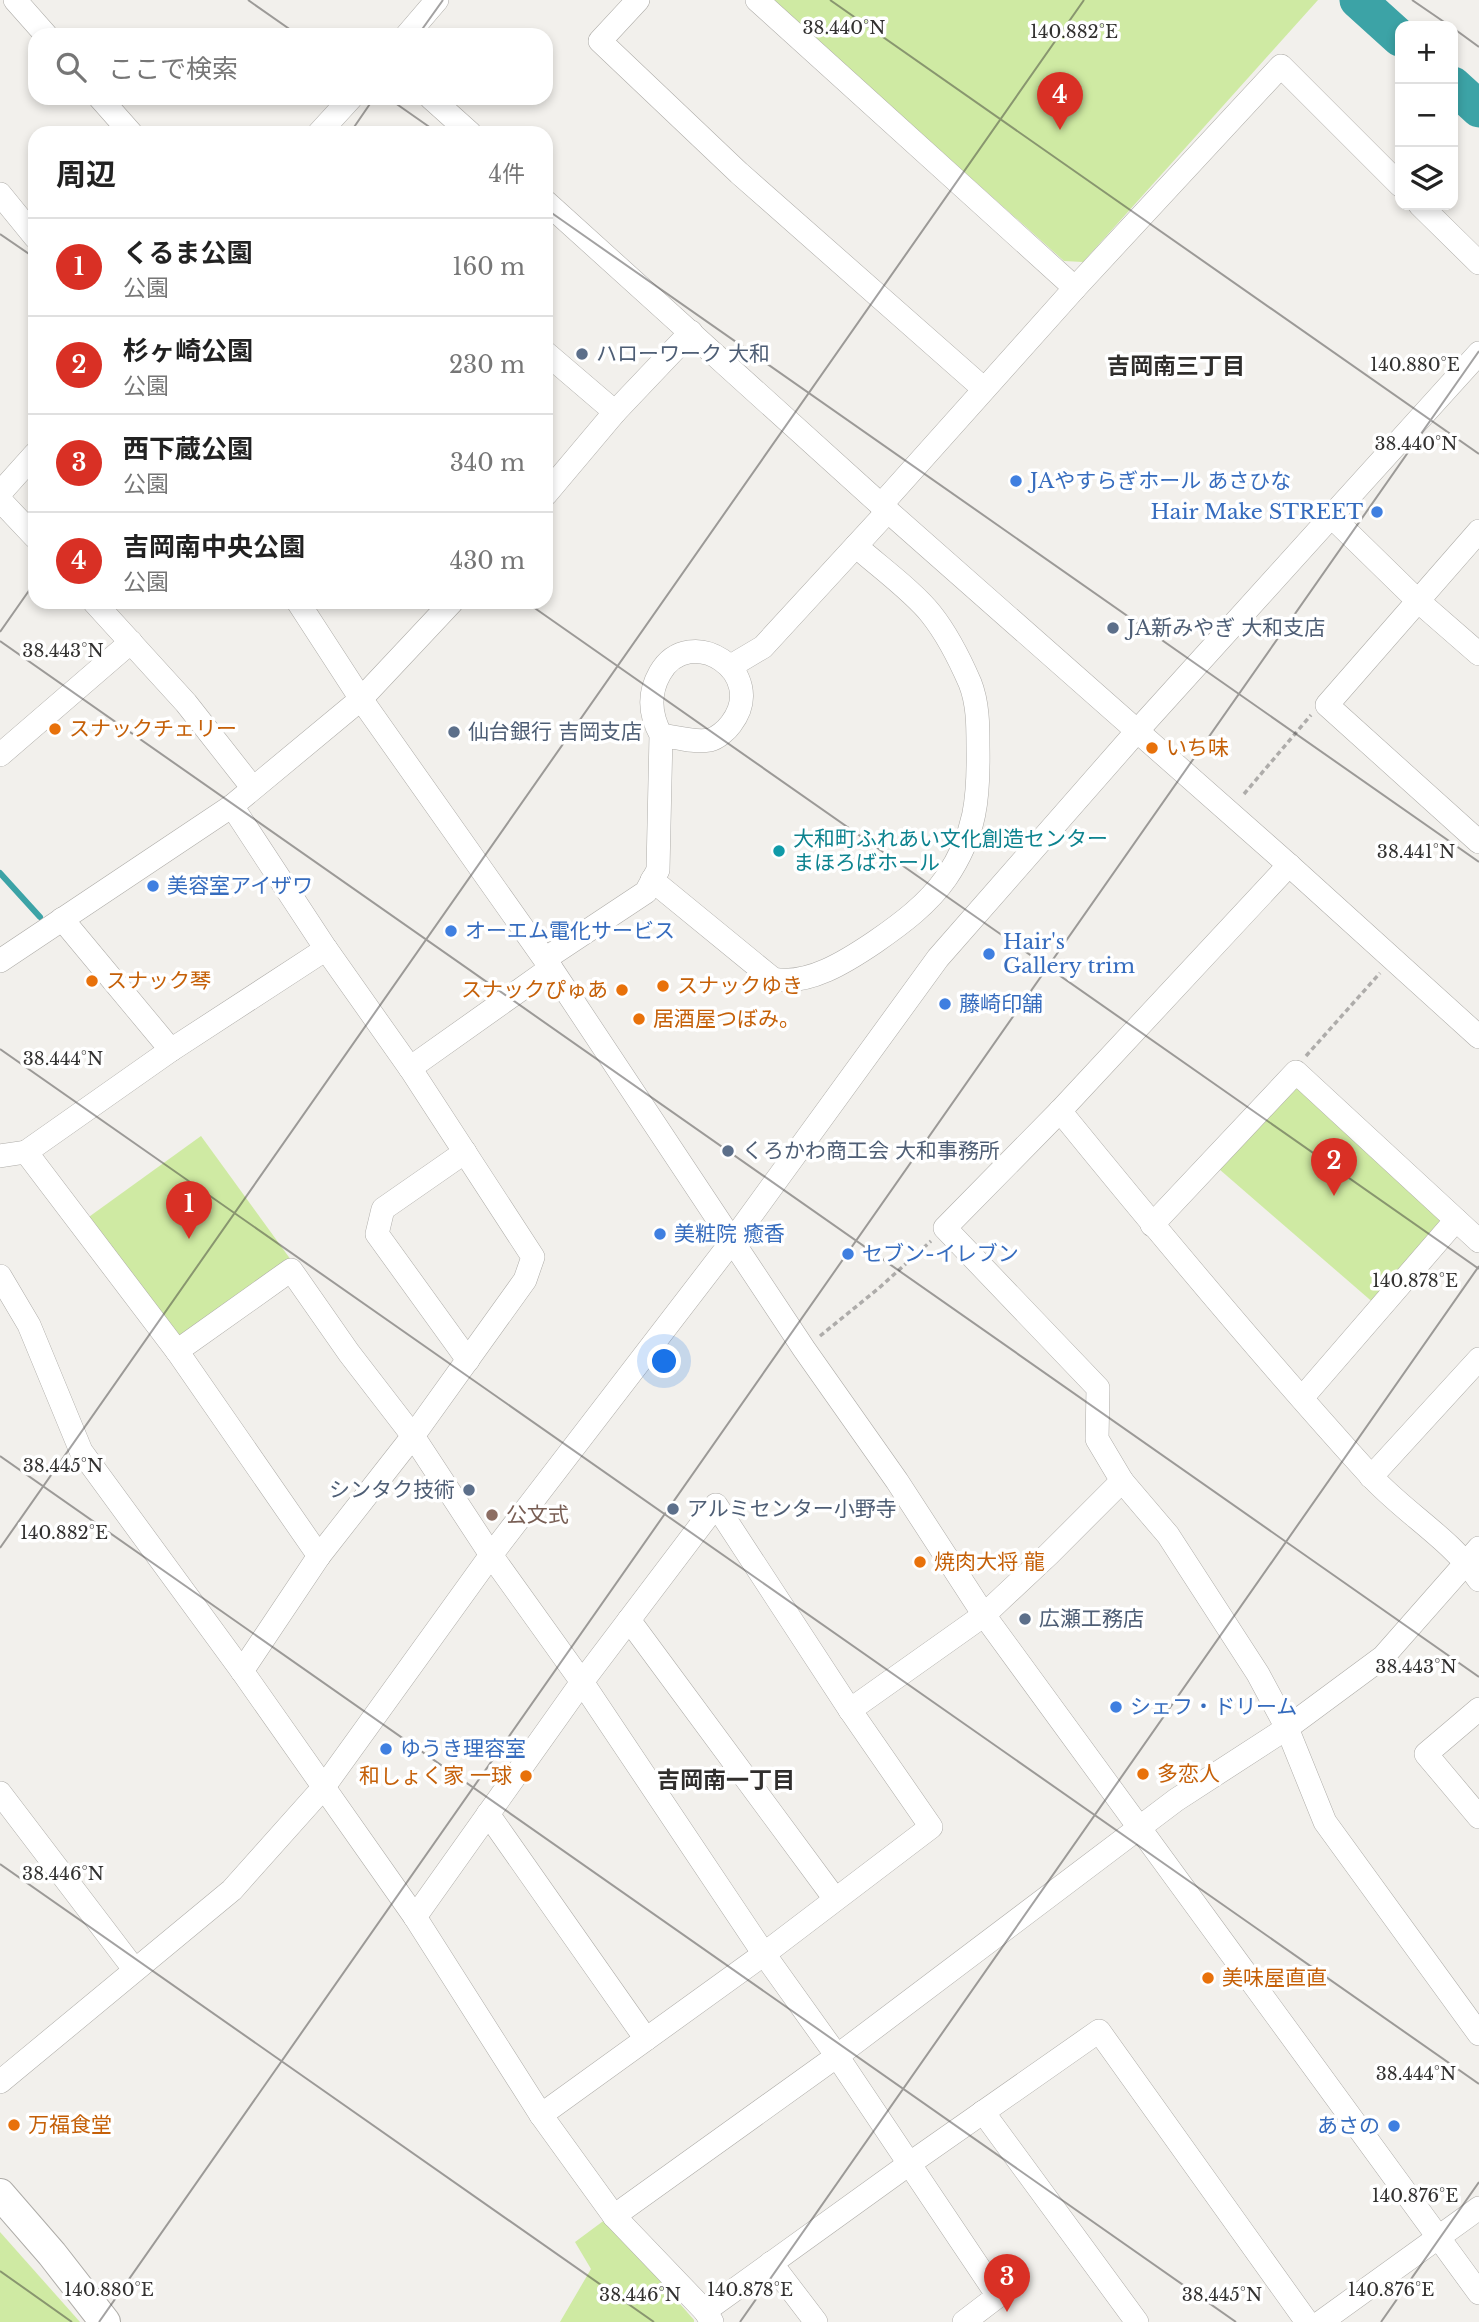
<!DOCTYPE html>
<html lang="ja">
<head>
<meta charset="utf-8">
<style>
	:root { --surface:#fff; --page:#f2f2f2; --text:#222; --muted:#767676; --line:#e0e0e0; --accent:#d93025 }
	body { margin:0; font-family:"Libre Baskerville","Noto Sans JP",serif; background:var(--page); color:var(--text) }
	.controls { position:absolute; right:21px; top:21px; display:grid; overflow:hidden; border-radius:14px; box-shadow:0 4px 10px #0003 }
	.controls button { width:63px; height:63px; display:grid; place-items:center; padding:0; border:0; border-bottom:2px solid var(--line); background:var(--surface); color:var(--text); font:35px sans-serif }
	.you { position:absolute; left:665px; top:1362px; width:24px; height:24px; margin:-18px; border:5px solid #fff; border-radius:50%; background:#1a73e8; box-shadow:0 0 0 10px #1a73e833 }
	.badge { display:grid; place-items:center; width:46px; height:46px; border-radius:50%; background:var(--accent); color:#fff; font-size:23px; font-weight:700 }
	.pin { position:absolute; translate:-50% -58px; filter:drop-shadow(0 2px 4px #0008) }
	.pin::after { content:''; position:absolute; top:37px; width:24px; height:21px; background:inherit; clip-path:polygon(0 0,100% 0,50% 100%) }
	.list { margin:0; padding:0; list-style:none }
	h2 { display:flex; justify-content:space-between; align-items:center; height:91px; margin:0; padding:0 28px; font-size:30px }
	h2 small { font-size:23px; font-weight:400; color:var(--muted) }
	.list li { display:grid; grid-template-columns:46px 1fr auto; gap:21px; align-items:center; box-sizing:border-box; height:98px; padding:0 28px; border-top:2px solid var(--line) }
	.list b { display:block; font-size:26px; white-space:nowrap }
	.list p { margin:0; font-size:23px; white-space:nowrap; color:var(--muted) }
	.list em { font-size:23px; font-style:normal; color:var(--muted) }
	.icon { flex:none; width:38px; height:38px; fill:none; stroke:currentColor; stroke-width:2; stroke-linecap:round; stroke-linejoin:round }
	.map { position:relative; flex:none; width:1479px; height:2322px; overflow:hidden }
	.search { position:absolute; background:var(--surface); box-shadow:0 4px 10px #0003; left:28px; top:28px; width:525px; height:77px; display:flex; align-items:center; gap:18px; box-sizing:border-box; padding:0 24px; border-radius:21px; color:var(--muted); font-size:26px }
	.panel { position:absolute; background:var(--surface); box-shadow:0 4px 10px #0003; left:28px; top:126px; width:525px; height:483px; border-radius:21px }
	.map>svg:first-child { display:block }
	.green { fill:#cfeaa3 }
	.lines { fill:none; stroke-linecap:round; stroke-linejoin:round }
	.stream { stroke:#3ca3a6; stroke-width:6 }
	.river { stroke:#3ca3a6; stroke-width:37 }
	.minor-casing { stroke:#aeaca8; stroke-width:24 }
	.major-casing { stroke:#aeaca8; stroke-width:32 }
	.path { stroke:#aeacaa; stroke-width:3.5; stroke-dasharray:5 3.5; stroke-linecap:butt }
	.minor { stroke:#fff; stroke-width:23 }
	.major { stroke:#fff; stroke-width:30 }
	.ticks { fill:none; stroke:#323130; stroke-width:2; stroke-opacity:0.45 }
	.service-dot { fill:#5c6f8a; stroke:#fff; stroke-width:2.5 }
	.shop-dot { fill:#3f7fe0; stroke:#fff; stroke-width:2.5 }
	.food-dot { fill:#e8710a; stroke:#fff; stroke-width:2.5 }
	.culture-dot { fill:#0f9aa8; stroke:#fff; stroke-width:2.5 }
	.education-dot { fill:#8d6e63; stroke:#fff; stroke-width:2.5 }
	.labels { text-anchor:middle; stroke-width:7; stroke-linejoin:round; paint-order:stroke }
	.service-label { font-size:21px; fill:#4e5e75; stroke:#fff; text-anchor:start }
	.shop-label { font-size:21px; fill:#366cbe; stroke:#fff; text-anchor:start }
	.food-label { font-size:21px; fill:#c56008; stroke:#fff; text-anchor:start }
	.culture-label { font-size:21px; fill:#0d838f; stroke:#fff; text-anchor:start }
	.education-label { font-size:21px; fill:#785e54; stroke:#fff; text-anchor:start }
	.neighbourhood-label { font-size:23px; font-weight:bold; fill:#302e2c; stroke:#fff }
	.ticks-label { font-size:18px; text-anchor:middle; fill:#323130; stroke:#fff; stroke-width:7; stroke-linejoin:round; paint-order:stroke }
</style>
</head>
<body>
<div class="map">
<svg width="1479" height="2322" viewBox="0 0 1479 2322">
	<rect width="100%" height="100%" fill="#f2f0ec"/>
	<!-- green -->
	<g class="green">
		<path d="M772,0h546l-235,262 -19,-1z"/>
		<path d="M1296,1084l152,138 -72,83 -157,-136z"/>
		<path d="M201,1136l90,124 -112,81 -93,-122z"/>
		<path d="M606,2219l88,101v2h-134l31,-53 -16,-27z"/>
		<path d="M0,2232l80,90h-80z"/>
	</g>
	<g class="lines">
		<!-- stream -->
		<path class="stream" d="M0,873l40,44"/>
		<!-- river -->
		<g class="river">
			<path d="M1358,0l42,38"/>
			<path d="M1453,85l26,24"/>
		</g>
		<!-- minor casing -->
		<g class="minor-casing">
			<g id="minor">
				<path d="M15,0l31,35"/>
				<path d="M638,0l-38,41 139,132 245,216"/>
				<path d="M757,0l318,288"/>
				<path d="M407,35l30,-35"/>
				<path d="M100,98l31,35"/>
				<path d="M431,98l39,35"/>
				<path d="M319,133l32,-35"/>
				<path d="M0,194l35,43"/>
				<path d="M546,202l335,303 408,360 190,172"/>
				<path d="M1420,205l59,58"/>
				<path d="M546,353l69,59"/>
				<path d="M0,493l35,-39"/>
				<path d="M546,494l69,-82 76,-80"/>
				<path d="M0,500l35,37"/>
				<path d="M881,505l194,-217 206,-222 119,119"/>
				<path d="M1332,517l85,83 62,54"/>
				<path d="M1479,531l-152,174 152,137"/>
				<path d="M94,602l92,101 66,84"/>
				<path d="M298,602l63,97 190,269 253,381 93,132 87,134 495,678"/>
				<path d="M731,666l32,-19 125,-136"/>
				<path d="M0,755l131,-113"/>
				<path d="M232,806l94,143 84,119 123,189 -8,23 -112,156 -94,120 -77,115"/>
				<path d="M1289,865l-229,246 -115,117 153,160 -1,51 25,42 46,54 90,139 29,54 38,94 154,212"/>
				<path d="M652,880l121,99c35,7 74,-18 102,-37 26,-18 53,-38 71,-64 30,-44 33,-80 32,-132 0,-20 0,-43 -8,-63 -10,-23 -23,-49 -39,-69 -17,-22 -54,-49 -75,-68"/>
				<path d="M62,919l109,131"/>
				<path d="M326,949l-155,101 -145,102 151,199 114,-81 58,83 64,83 78,119 91,127 182,272 73,102 161,240 -34,26"/>
				<path d="M545,959l101,-67 12,-22 3,-135c-11,-20 -13,-41 -1,-62 30,-52 110,0 71,51 -5,7 -14,14 -21,16 -16,3 -34,-3 -49,-5"/>
				<path d="M0,961l232,-155 129,-107 91,-97"/>
				<path d="M410,1068l141,-100"/>
				<path d="M1060,1111c100,123 202,245 309,363 34,38 81,64 110,106"/>
				<path d="M465,1152l-82,57 -6,25 91,126"/>
				<path d="M0,1156l26,-4"/>
				<path d="M1152,1225l144,-153 183,169"/>
				<path d="M0,1276l29,49 52,126 161,220 173,246 126,198 73,101 91,95 7,11"/>
				<path d="M177,1351l142,205"/>
				<path d="M1302,1398l154,-178"/>
				<path d="M1371,1477l108,-118"/>
				<path d="M629,1620l206,279"/>
				<path d="M1479,1709l-53,45 53,63"/>
				<path d="M850,1710l134,-95 65,-61 73,-73"/>
				<path d="M0,1793l134,176"/>
				<path d="M488,1814l158,225"/>
				<path d="M415,1917l167,-235 134,-177 134,205 81,117 -167,127 -223,161"/>
				<path d="M0,2082l232,-192 91,-102 168,-233 242,-315 205,-282 200,-228 341,-377"/>
				<path d="M983,2112l154,210"/>
				<path d="M614,2216l223,-160 339,-256 111,-72 96,-71 96,-109"/>
				<path d="M771,2263l45,59"/>
				<path d="M705,2311l204,-147 190,-133 208,291"/>
				<path d="M1321,2322l158,-114"/>
			</g>
		</g>
		<!-- major casing -->
		<g class="major-casing">
			<path id="major" d="M0,2194l52,60 53,68"/>
		</g>
		<!-- path -->
		<g class="path">
			<path d="M1244,794l67,-79"/>
			<path d="M1306,1056l74,-83"/>
			<path d="M820,1336l59,-48 52,-47"/>
		</g>
		<!-- minor -->
		<use href="#minor" class="minor"/>
		<!-- major -->
		<use href="#major" class="major"/>
	</g>
	<!-- ticks -->
	<path class="ticks" d="M248,0l50,35M830,0l649,454M1412,0l38,26M1453,28l26,19M418,35l25,-35M388,98l50,35M350,133l24,-35M546,209l933,653M0,234l35,24M526,602l953,667M0,632l35,-50M0,641l1479,1036M0,1049l1479,1035M0,1456l1236,866M0,1548l1084,-1548M0,1864l654,458M0,2271l72,51M99,2322l1380,-1971M740,2322l739,-1056M1381,2322l98,-140"/>
	<!-- markers -->
	<g class="service-dot">
		<circle cx="582" cy="354" r="7"/>
		<circle cx="1113" cy="628" r="7"/>
		<circle cx="454" cy="732" r="7"/>
		<circle cx="728" cy="1151" r="7"/>
		<circle cx="469" cy="1490" r="7"/>
		<circle cx="673" cy="1509" r="7"/>
		<circle cx="1025" cy="1619" r="7"/>
	</g>
	<g class="shop-dot">
		<circle cx="1016" cy="481" r="7"/>
		<circle cx="1377" cy="512" r="7"/>
		<circle cx="153" cy="886" r="7"/>
		<circle cx="451" cy="931" r="7"/>
		<circle cx="989" cy="954" r="7"/>
		<circle cx="945" cy="1004" r="7"/>
		<circle cx="660" cy="1234" r="7"/>
		<circle cx="848" cy="1254" r="7"/>
		<circle cx="1116" cy="1707" r="7"/>
		<circle cx="386" cy="1749" r="7"/>
		<circle cx="1394" cy="2126" r="7"/>
	</g>
	<g class="food-dot">
		<circle cx="55" cy="729" r="7"/>
		<circle cx="1152" cy="748" r="7"/>
		<circle cx="92" cy="981" r="7"/>
		<circle cx="663" cy="986" r="7"/>
		<circle cx="622" cy="990" r="7"/>
		<circle cx="639" cy="1019" r="7"/>
		<circle cx="920" cy="1562" r="7"/>
		<circle cx="1143" cy="1774" r="7"/>
		<circle cx="526" cy="1776" r="7"/>
		<circle cx="1208" cy="1978" r="7"/>
		<circle cx="14" cy="2125" r="7"/>
	</g>
	<circle class="culture-dot" cx="779" cy="851" r="7"/>
	<circle class="education-dot" cx="492" cy="1515" r="7"/>
	<g class="labels">
		<!-- service labels -->
		<g class="service-label">
			<text x="596" y="361">ハローワーク 大和</text>
			<text x="1127" y="635">JA新みやぎ 大和支店</text>
			<text x="468" y="739">仙台銀行 吉岡支店</text>
			<text x="742" y="1158">くろかわ商工会 大和事務所</text>
			<text x="455" y="1497" text-anchor="end">シンタク技術</text>
			<text x="687" y="1516">アルミセンター小野寺</text>
			<text x="1039" y="1626">広瀬工務店</text>
		</g>
		<!-- shop labels -->
		<g class="shop-label">
			<text x="1030" y="488">JAやすらぎホール あさひな</text>
			<text x="1363" y="519" text-anchor="end">Hair Make STREET</text>
			<text x="167" y="893">美容室アイザワ</text>
			<text x="465" y="938">オーエム電化サービス</text>
			<text x="1003" y="949">Hair's<tspan x="1003" dy="24">Gallery trim</tspan></text>
			<text x="959" y="1011">藤崎印舗</text>
			<text x="674" y="1241">美粧院 癒香</text>
			<text x="862" y="1261">セブン-イレブン</text>
			<text x="1130" y="1714">シェフ・ドリーム</text>
			<text x="400" y="1756">ゆうき理容室</text>
			<text x="1380" y="2133" text-anchor="end">あさの</text>
		</g>
		<!-- food labels -->
		<g class="food-label">
			<text x="69" y="736">スナックチェリー</text>
			<text x="1166" y="755">いち味</text>
			<text x="106" y="988">スナック琴</text>
			<text x="677" y="993">スナックゆき</text>
			<text x="608" y="997" text-anchor="end">スナックぴゅあ</text>
			<text x="653" y="1026">居酒屋つぼみ。</text>
			<text x="934" y="1569">焼肉大将 龍</text>
			<text x="1157" y="1781">多恋人</text>
			<text x="512" y="1783" text-anchor="end">和しょく家 一球</text>
			<text x="1222" y="1985">美味屋直直</text>
			<text x="28" y="2132">万福食堂</text>
		</g>
		<!-- culture labels -->
		<g class="culture-label">
			<text x="793" y="846">大和町ふれあい文化創造センター<tspan x="793" dy="24">まほろばホール</tspan></text>
		</g>
		<!-- education labels -->
		<g class="education-label">
			<text x="506" y="1522">公文式</text>
		</g>
		<!-- neighbourhood labels -->
		<g class="neighbourhood-label">
			<text x="1176" y="374">吉岡南三丁目</text>
			<text x="726" y="1788">吉岡南一丁目</text>
		</g>
	</g>
	<g class="ticks-label">
		<text x="844" y="34">38.440°N</text>
		<text x="1074" y="38">140.882°E</text>
		<text x="1415" y="371">140.880°E</text>
		<text x="1416" y="450">38.440°N</text>
		<text x="63" y="657">38.443°N</text>
		<text x="1416" y="858">38.441°N</text>
		<text x="63" y="1065">38.444°N</text>
		<text x="1415" y="1287">140.878°E</text>
		<text x="63" y="1472">38.445°N</text>
		<text x="64" y="1539">140.882°E</text>
		<text x="1416" y="1673">38.443°N</text>
		<text x="63" y="1880">38.446°N</text>
		<text x="1416" y="2080">38.444°N</text>
		<text x="1415" y="2202">140.876°E</text>
		<text x="109" y="2296">140.880°E</text>
		<text x="750" y="2296">140.878°E</text>
		<text x="1391" y="2296">140.876°E</text>
		<text x="640" y="2301">38.446°N</text>
		<text x="1222" y="2301">38.445°N</text>
	</g>
</svg>
<div class="controls">
<button>+</button>
<button>−</button>
<button><svg class="icon" aria-label="layers" viewBox="0 0 24 24"><path d="M12 4l9 5-9 5-9-5zM3 14l9 5 9-5"/></svg></button>
</div>
<div class="you"></div>
<div class="pin badge" style="left:189px;top:1239px">1</div>
<div class="pin badge" style="left:1334px;top:1196px">2</div>
<div class="pin badge" style="left:1007px;top:2312px">3</div>
<div class="pin badge" style="left:1060px;top:130px">4</div>
<div class="search"><svg class="icon" aria-label="search" viewBox="0 0 24 24"><circle cx="10" cy="10" r="6"/><path d="M15 15l6 6"/></svg>ここで検索</div>
<section class="panel">
<h2>周辺<small>4件</small></h2>
<ul class="list">
<li><span class="badge">1</span><div><b>くるま公園</b><p>公園</p></div><em>160 m</em></li>
<li><span class="badge">2</span><div><b>杉ヶ崎公園</b><p>公園</p></div><em>230 m</em></li>
<li><span class="badge">3</span><div><b>西下蔵公園</b><p>公園</p></div><em>340 m</em></li>
<li><span class="badge">4</span><div><b>吉岡南中央公園</b><p>公園</p></div><em>430 m</em></li>
</ul>
</section>
</div>
</body>
</html>
